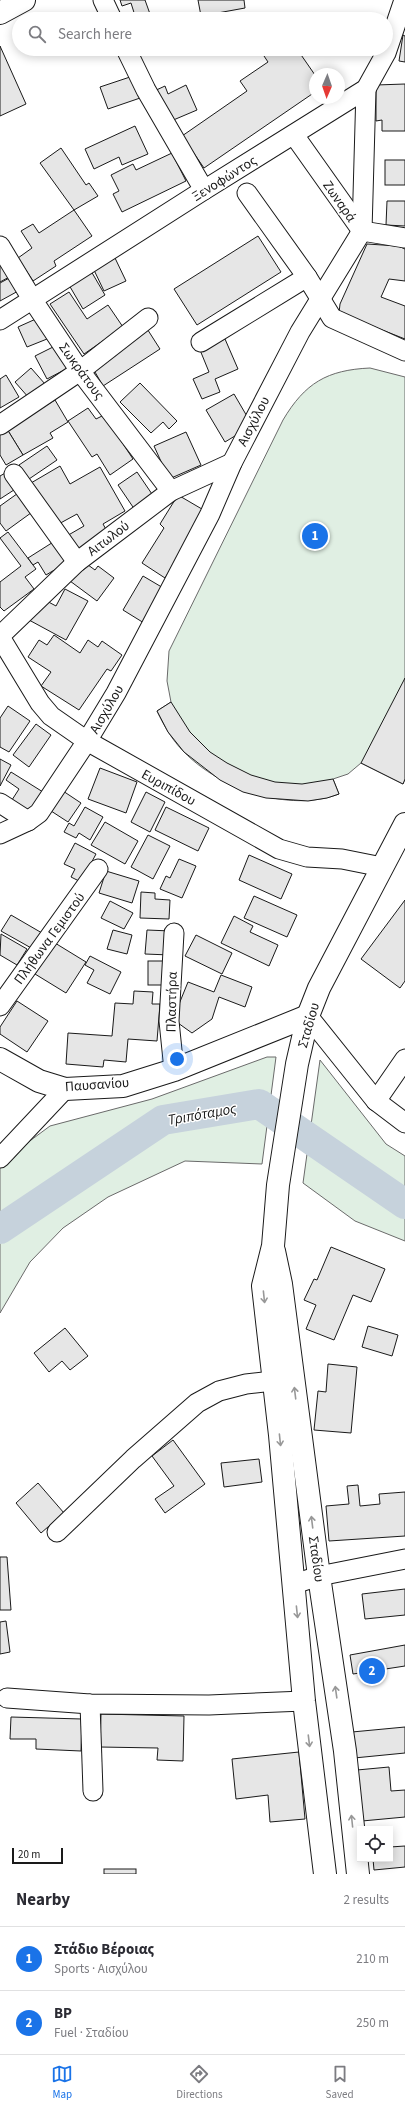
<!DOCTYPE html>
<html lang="en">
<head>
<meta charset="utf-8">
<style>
	:root { --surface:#fff; --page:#f7f7f7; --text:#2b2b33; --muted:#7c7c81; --line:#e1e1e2; --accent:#1a73e8 }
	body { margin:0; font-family:"Source Sans 3",sans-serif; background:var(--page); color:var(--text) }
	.controls { position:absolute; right:12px; bottom:12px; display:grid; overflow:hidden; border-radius:0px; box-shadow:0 2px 10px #0003 }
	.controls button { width:36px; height:36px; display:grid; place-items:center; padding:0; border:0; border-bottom:1px solid var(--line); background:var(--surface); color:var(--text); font:20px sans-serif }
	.compass { position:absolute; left:309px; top:68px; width:36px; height:36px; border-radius:50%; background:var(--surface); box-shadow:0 2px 10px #0003; rotate:182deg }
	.scale { position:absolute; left:12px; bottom:10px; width:51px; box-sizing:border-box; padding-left:4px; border:2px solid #1a1a1a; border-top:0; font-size:11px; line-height:14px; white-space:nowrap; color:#1a1a1a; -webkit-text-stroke:3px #fff; paint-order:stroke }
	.you { position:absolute; left:177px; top:1059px; width:14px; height:14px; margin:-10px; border:3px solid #fff; border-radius:50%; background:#1a73e8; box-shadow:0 0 0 6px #1a73e833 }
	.badge { display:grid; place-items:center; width:26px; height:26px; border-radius:50%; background:var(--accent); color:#fff; font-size:13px; font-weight:700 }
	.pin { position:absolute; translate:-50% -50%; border:2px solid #fff; box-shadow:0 1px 4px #0006 }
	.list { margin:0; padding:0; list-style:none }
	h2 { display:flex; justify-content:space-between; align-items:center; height:52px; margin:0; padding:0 16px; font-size:17px }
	h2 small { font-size:13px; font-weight:400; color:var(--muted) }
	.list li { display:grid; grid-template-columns:26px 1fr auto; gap:12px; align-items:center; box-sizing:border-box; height:64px; padding:0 16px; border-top:1px solid var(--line) }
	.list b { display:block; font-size:15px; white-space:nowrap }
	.list p { margin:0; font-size:13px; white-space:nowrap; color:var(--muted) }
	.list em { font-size:13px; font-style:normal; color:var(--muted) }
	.icon { flex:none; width:22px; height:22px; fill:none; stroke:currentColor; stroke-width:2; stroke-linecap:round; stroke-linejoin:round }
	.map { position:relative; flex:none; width:405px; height:1874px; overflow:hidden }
	.search { position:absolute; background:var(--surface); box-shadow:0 2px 10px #0003; left:12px; right:12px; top:12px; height:44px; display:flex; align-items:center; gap:10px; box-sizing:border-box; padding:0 14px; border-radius:22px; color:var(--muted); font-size:15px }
	.sheet { height:180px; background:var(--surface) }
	nav { display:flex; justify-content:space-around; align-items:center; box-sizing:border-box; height:56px; border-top:1px solid var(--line); background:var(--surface); font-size:11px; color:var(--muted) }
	nav a { display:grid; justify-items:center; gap:2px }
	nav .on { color:var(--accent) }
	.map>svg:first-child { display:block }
	.green { fill:#e0efe3; stroke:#6a6a6a }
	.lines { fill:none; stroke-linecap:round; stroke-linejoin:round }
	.river { stroke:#c6d2dc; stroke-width:30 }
	.building { fill:#e6e6e6; stroke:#1a1a1a }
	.minor-casing { stroke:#1a1a1a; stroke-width:21 }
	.major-casing { stroke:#1a1a1a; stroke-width:24 }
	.minor { stroke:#fff; stroke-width:19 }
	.major { stroke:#fff; stroke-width:22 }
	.oneway { stroke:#989898 }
	.labels { text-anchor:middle; stroke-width:3; stroke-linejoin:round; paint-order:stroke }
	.street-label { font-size:14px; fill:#1a1a1a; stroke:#fff }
	.water-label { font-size:15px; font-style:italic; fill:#1a1a1a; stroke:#fff }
</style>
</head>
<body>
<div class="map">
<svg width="405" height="1874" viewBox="0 0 405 1874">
	<rect width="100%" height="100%" fill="#fff"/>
	<!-- green -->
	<g class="green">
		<path d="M370,368l35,9v402l-2,5 -42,-21 -13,11 -15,5 6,15c-50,19 -119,-5 -155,-42 -12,-12 -20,-26 -27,-41l14,-9 -4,-21 2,-30 114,-231c22,-37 44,-50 87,-52z"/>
		<path d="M267,1057h9l-14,107 -77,-3 -77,36 -45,31 -33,34 -30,51v-150l50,-37 102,-27z"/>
		<path d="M320,1060l66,84 19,12v85l-50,-20 -52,-38z"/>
	</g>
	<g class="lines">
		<!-- river -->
		<path class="river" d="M0,1229l163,-109 96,-16 146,100"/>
	</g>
	<!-- building -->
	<g class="building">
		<path d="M120,0h25l5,14 -14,5 -5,-16 -9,3z"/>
		<path d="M198,0h46l1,8 -44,8z"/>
		<path d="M403,35l2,1v26l-6,-1z"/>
		<path d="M0,46l26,58 -26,12z"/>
		<path d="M268,49h29l18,26v17l-111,76 -22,-32 65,-45 -7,-10 28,-19 -6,-9z"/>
		<path d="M133,76l13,20 -38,13 -8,-22z"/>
		<path d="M405,84v47h-23v-11l-6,1v-36z"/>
		<path d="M186,85l11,25 -26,11 -19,-29 13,-6 3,8z"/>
		<path d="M135,126l13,28 -26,11 -3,-8 -25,12 -9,-20z"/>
		<path d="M61,148l25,37 3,-2 9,13 -24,14 -34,-47z"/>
		<path d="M172,153l14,28 -64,31 -9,-18 6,-3 -8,-16 22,-11 3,6z"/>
		<rect x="385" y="160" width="20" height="25"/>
		<path d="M387,201h18v25l-19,-1z"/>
		<path d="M74,210l18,26 -38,25 2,5 -23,15 -15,-23 14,-10 -11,-17 12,-7 6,9z"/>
		<path d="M258,236l23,36 -84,53 -23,-36z"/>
		<path d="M367,244l31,2 7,3v32l-16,-2 -8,18 24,9v33l-66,-26 1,-9z"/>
		<path d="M0,257l11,19 -11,6z"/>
		<path d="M115,258l11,23 -22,10 -11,-23z"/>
		<path d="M91,271l14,24 -22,14 -14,-24z"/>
		<path d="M13,276l7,14 -20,11v-18z"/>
		<path d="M69,292l18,27 21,-14 15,22 -39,27 -34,-50z"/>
		<path d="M38,318l9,21 -20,8 -9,-20z"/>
		<path d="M144,324l16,25 -57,37 -12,-21z"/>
		<path d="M225,339l13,30 -23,10 5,13 -18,7 -9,-20 16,-7 -9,-22z"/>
		<path d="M55,346l13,22 -21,11 -12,-23z"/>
		<path d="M31,368l14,16 -16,14 -14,-16z"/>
		<path d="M6,375l13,22 -19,11v-29z"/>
		<path d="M140,383l37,38 -8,8 -6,-7 -12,11 -31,-31z"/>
		<path d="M234,394l14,24 -5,3 5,7 -23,14 -19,-32z"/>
		<path d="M55,400l13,22 -18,11 3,5 -30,17 -16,-26z"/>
		<path d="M88,408l8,11 8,-4 29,44 -23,16 -13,-21 -5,3 -24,-36z"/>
		<path d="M7,429l16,26 -17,10 -6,-10v-22z"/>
		<path d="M186,432l15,33 -32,14 -15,-33z"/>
		<path d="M47,446l10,14 -28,19 -10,-14z"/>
		<path d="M60,466l10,18 30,-17 25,44 -22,13 5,9 -34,19 -9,-15 19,-11 -7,-12 -22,12 -24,-43z"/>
		<path d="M7,472l10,16 -17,11v-23z"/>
		<path d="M137,472l17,25 -19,13 -17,-25z"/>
		<path d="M21,491l14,19 -29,21 -6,-8v-17z"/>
		<path d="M178,495l29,17 -42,66 -23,-15 22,-35 -4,-4z"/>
		<path d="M8,532l28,37 -11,8 9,12 -30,22 -4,-4v-25l21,-16 -21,-28z"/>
		<path d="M58,539l13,21 -25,15 -8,-13 -5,3 -5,-7z"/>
		<path d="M84,562l11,8 3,-4 16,12 -17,23 -27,-20z"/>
		<path d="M143,576l22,13 -21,34 -21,-13z"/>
		<path d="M65,589l23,12 -22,39 -37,-20 12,-22 15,8z"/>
		<path d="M54,635l26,18 8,-13 10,7 4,-6 20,14 -11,16 -4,-2 -28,41 -38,-24 10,-14 -23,-15 11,-17 8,5z"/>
		<path d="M405,678v101l-2,5 -42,-21z"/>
		<path d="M171,702l19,30 20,20 17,11 24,12 24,7 27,2 31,-5 6,15 -12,4 -19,3 -42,-3 -23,-6 -23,-12 -36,-28 -16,-20 -11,-21z"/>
		<path d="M8,706l22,15 -21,31 -9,-5v-29z"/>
		<path d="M36,724l15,11 -22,32 -16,-12z"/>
		<path d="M0,759l11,6 -11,21z"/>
		<path d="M100,768l37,14 -11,31 -38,-14z"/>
		<path d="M11,772l32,20 -14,23 -19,-12 9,-14 -13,-9z"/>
		<path d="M60,789l21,14 -13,19 -20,-13z"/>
		<path d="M146,792l19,10 -15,30 -19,-10z"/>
		<path d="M85,807l18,10 -13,23 -11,-7 -3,5 -12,-6 5,-9 5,3z"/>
		<path d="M166,807l43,21 -11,23 -43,-21z"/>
		<path d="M105,822l33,19 -13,23 -34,-19z"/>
		<path d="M148,835l22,11 -17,33 -22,-12z"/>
		<path d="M75,843l21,11 -15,28 -10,-5 4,-8 -11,-5z"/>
		<path d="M249,855l43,19 -11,25 -42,-19z"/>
		<path d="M179,859l17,7 -14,32 -22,-9 6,-13 4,2z"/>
		<path d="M106,871l33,10 -7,22 -33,-10z"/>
		<path d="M141,892l14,1v6l15,1 -1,19 -29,-1z"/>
		<path d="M254,896l43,19 -10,22 -43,-19z"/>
		<path d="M405,900v81l-5,7 -39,-29z"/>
		<path d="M110,901l23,12 -9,16 -23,-11z"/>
		<path d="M11,915l31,18 -9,16 -32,-18z"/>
		<path d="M234,916l19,10 -3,6 28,13 -9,21 -48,-23z"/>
		<path d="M113,930l19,5 -5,19 -20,-5z"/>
		<path d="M147,930l24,1 -1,24 -25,-1z"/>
		<path d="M1,934l26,15 -10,16 -17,-10z"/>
		<path d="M196,935l36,18 -10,21 -37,-18z"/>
		<path d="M55,943l31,19 -20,31 -31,-19z"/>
		<path d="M90,956l31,16 -11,22 -23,-11 7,-13 -9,-5z"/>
		<rect x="148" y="961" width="21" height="24"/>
		<path d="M221,975l31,12 -7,20 -26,-10 -7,22 -20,14 -14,-10 -3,-9 13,-32 26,10z"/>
		<path d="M134,991l19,1 -1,12h8l-3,37 -29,-2 -2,23 -22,-2 -1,7 -37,-3 2,-31 44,3 3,-33 18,1z"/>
		<path d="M17,1001l31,20 -21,31 -27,-18v-7z"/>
		<path d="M331,1247l54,22 -14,33 -18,-7 -19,45 -28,-11 10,-24 -12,-5 10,-21 3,1z"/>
		<path d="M368,1326l30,9 -6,21 -30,-9z"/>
		<path d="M65,1328l23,28 -18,14 -8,-9 -13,11 -15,-19z"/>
		<path d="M328,1364l29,3 -6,66 -37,-3 4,-39 8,1z"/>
		<path d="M173,1440l32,44 -40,29 -10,-14 19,-13 -22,-30z"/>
		<path d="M259,1459l3,23 -38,5 -3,-24z"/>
		<path d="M38,1483l26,30 -23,20 -25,-30z"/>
		<path d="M358,1485l2,21 20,-2 -1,-10 26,-2v44l-76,5 -3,-35 23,-2 -2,-18z"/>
		<path d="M0,1557h7l4,53h-11z"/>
		<path d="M405,1589v26l-40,4 -3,-25z"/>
		<path d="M6,1621l4,31 -10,2v-32z"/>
		<path d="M405,1645v21l-52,8 -3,-19z"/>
		<path d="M101,1714l83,2 -1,45 -26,-1 1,-12 -58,-1z"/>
		<path d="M11,1717l71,2 -1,32 -45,-2v-10h-26z"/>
		<path d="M405,1727v26l-51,5 -2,-26z"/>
		<path d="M299,1752l6,67 -35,3 -2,-27 -32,4 -4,-40z"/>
		<path d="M389,1767l2,24 14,-1v27l-43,4 -5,-51z"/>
		<path d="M405,1846v21l-31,3 -1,-11h17v-12z"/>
		<rect x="104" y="1869" width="32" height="5"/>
	</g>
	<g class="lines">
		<!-- minor casing -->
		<g class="minor-casing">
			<g id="minor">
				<path d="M103,0l9,19"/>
				<path d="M126,49l20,41 58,100"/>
				<path d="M294,135l68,96 43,7"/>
				<path d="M247,193l60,84 25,41 73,33"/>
				<path d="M0,246l32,53 48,72 91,120"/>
				<path d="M0,320l204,-130 162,-101 20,-36 18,-53"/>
				<path d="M201,342l106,-65"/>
				<path d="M0,425l80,-54 68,-53"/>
				<path d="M14,474l63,88"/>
				<path d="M0,636l77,-74 94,-71 61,-28"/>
				<path d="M0,637l40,66 11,13 36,25 192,108 28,8 35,2 40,8"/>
				<path d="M0,803l28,18"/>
				<path d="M0,834l28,-13 11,-8 48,-72 29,-48 94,-179 22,-51 68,-131 62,-101 4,-142"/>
				<path d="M174,933l-5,88 5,49"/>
				<path d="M0,1006l98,-137"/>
				<path d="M308,1016l68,85 29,22"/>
				<path d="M376,1101l29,-42"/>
				<path d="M0,1158l65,-69"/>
				<path d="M57,1532l76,-73 64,-56 22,-12 27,-7 27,-3"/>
				<path d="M294,1584l25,-8 86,-17"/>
				<path d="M7,1698l83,6 119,1 95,-4"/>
				<path d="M90,1704l3,87"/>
			</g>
		</g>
		<!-- major casing -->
		<g class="major-casing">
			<g id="major">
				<path d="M0,13l24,-13"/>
				<path d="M0,1059l39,22 26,8 58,-3 51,-16 134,-54"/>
				<path d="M274,1251l7,33 38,292 26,175 13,123"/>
				<path d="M325,1874l-21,-173 -24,-266 -17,-149 10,-40 5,-61 19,-121 11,-48 11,-28 86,-164"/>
			</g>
		</g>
		<!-- minor -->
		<use href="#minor" class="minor"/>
		<!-- major -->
		<use href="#major" class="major"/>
	</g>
	<!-- one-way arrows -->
	<defs><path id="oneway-shaft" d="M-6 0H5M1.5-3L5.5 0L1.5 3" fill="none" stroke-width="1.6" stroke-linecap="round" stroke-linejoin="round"/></defs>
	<g class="oneway">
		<use href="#oneway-shaft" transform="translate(264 1297) rotate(84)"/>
		<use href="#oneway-shaft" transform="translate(295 1393) rotate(-97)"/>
		<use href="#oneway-shaft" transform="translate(280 1440) rotate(84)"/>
		<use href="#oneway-shaft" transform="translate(312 1522) rotate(-97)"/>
		<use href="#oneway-shaft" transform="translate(297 1612) rotate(84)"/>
		<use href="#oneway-shaft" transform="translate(336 1692) rotate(-98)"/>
		<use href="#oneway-shaft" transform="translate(309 1741) rotate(83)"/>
		<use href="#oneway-shaft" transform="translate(352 1821) rotate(-96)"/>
	</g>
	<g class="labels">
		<!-- street labels -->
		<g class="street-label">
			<text transform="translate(224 178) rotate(-32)" y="5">Ξενοφώντος</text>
			<text transform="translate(340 201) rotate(55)" y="5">Ζωναρά</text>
			<text transform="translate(82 371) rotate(54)" y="5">Σωκράτους</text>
			<text transform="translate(253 421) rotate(-63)" y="5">Αισχύλου</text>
			<text transform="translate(108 538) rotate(-37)" y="5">Αιτωλού</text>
			<text transform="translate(106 709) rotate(-60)" y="5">Αισχύλου</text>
			<text transform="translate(169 787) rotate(29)" y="5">Ευριπίδου</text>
			<text transform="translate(49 938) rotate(-54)" y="5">Πλήθωνα Γεμιστού</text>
			<text transform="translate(171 1002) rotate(-89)" y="5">Πλαστήρα</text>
			<text transform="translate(308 1025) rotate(-74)" y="5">Σταδίου</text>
			<text transform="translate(97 1084) rotate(-4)" y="5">Παυσανίου</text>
			<text transform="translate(317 1559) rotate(82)" y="5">Σταδίου</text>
		</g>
		<!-- water labels -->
		<g class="water-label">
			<text transform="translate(202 1114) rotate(-10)" y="5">Τριπόταμος</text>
		</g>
	</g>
</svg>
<div class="controls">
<button><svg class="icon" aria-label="locate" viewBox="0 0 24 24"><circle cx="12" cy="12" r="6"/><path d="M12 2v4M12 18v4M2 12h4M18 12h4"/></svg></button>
</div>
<svg class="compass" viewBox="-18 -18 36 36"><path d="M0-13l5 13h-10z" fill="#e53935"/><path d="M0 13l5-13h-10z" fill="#7c7c81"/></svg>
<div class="scale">20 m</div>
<div class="you"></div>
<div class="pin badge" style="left:315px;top:536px">1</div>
<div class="pin badge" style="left:372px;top:1671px">2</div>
<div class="search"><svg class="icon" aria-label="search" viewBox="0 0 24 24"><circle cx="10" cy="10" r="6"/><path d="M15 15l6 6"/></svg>Search here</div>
</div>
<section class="sheet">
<h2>Nearby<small>2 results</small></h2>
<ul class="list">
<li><span class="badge">1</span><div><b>Στάδιο Βέροιας</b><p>Sports · Αισχύλου</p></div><em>210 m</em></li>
<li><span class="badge">2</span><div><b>BP</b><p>Fuel · Σταδίου</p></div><em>250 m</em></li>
</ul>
</section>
<nav>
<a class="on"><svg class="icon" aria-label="map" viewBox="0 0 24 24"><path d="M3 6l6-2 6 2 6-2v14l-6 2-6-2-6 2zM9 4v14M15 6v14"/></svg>Map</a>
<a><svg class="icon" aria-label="directions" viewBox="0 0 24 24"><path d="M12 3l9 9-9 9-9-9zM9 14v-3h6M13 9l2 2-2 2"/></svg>Directions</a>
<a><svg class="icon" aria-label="saved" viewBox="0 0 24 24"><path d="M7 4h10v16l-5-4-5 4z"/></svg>Saved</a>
</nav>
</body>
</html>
